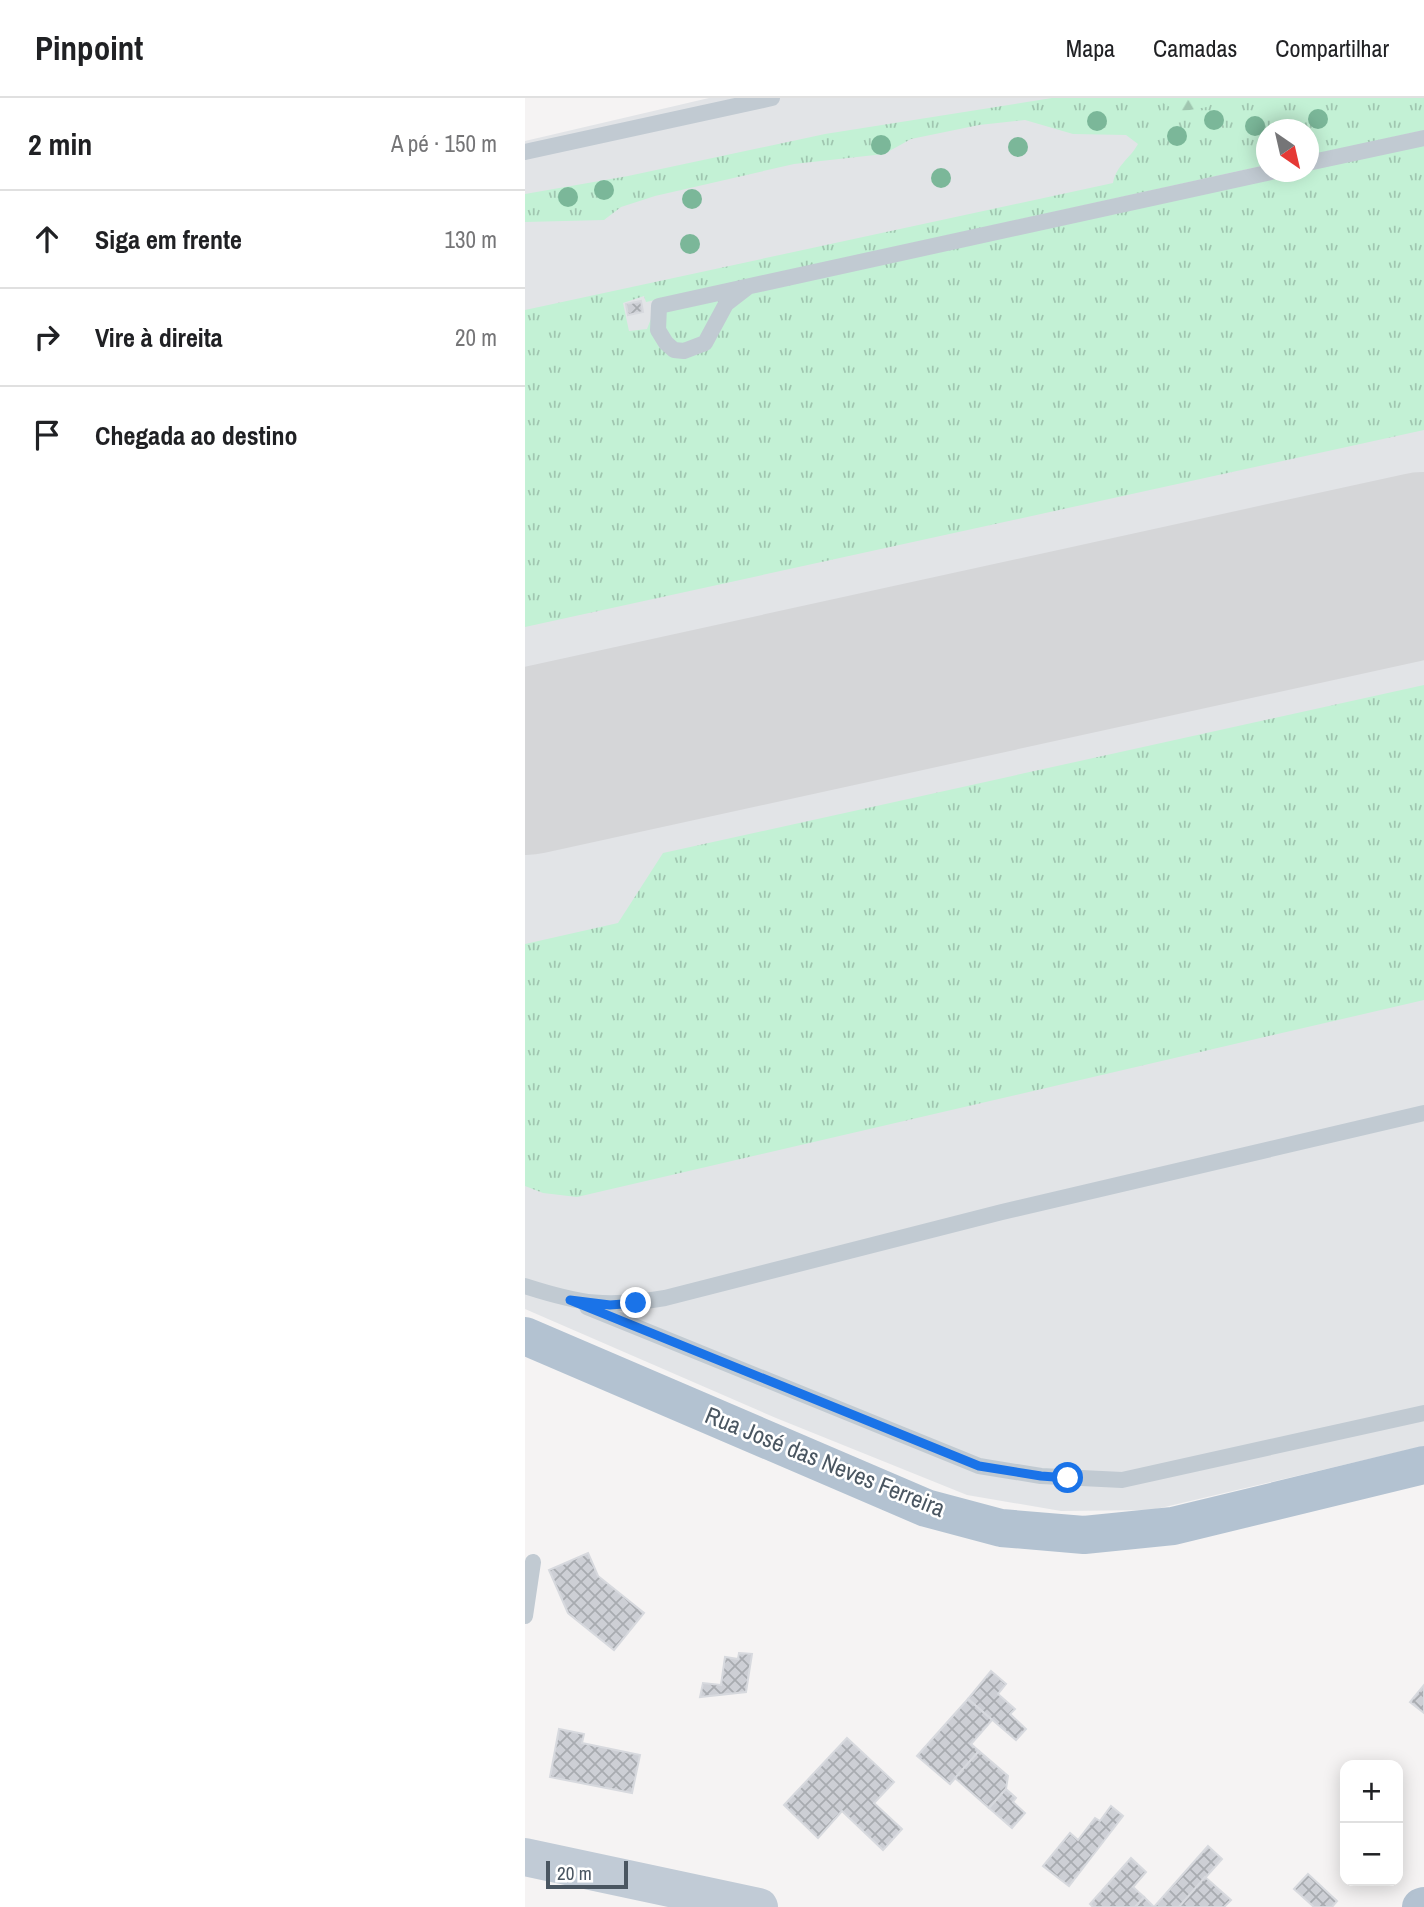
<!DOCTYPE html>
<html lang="pt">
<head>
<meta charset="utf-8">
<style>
	:root { --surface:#fff; --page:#f6f6f6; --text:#202124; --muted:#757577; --line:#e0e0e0 }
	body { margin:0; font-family:"Archivo Narrow",sans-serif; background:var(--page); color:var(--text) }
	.controls { position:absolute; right:21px; bottom:21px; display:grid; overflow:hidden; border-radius:14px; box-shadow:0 4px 18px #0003 }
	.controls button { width:63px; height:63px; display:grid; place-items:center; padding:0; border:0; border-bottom:2px solid var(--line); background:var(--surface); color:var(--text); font:35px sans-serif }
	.compass { position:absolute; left:731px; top:21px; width:63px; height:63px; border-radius:50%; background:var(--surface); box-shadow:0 4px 18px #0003; rotate:146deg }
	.scale { position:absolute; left:21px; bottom:18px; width:82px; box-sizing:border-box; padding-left:7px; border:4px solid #4a5661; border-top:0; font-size:19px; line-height:24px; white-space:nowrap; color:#4a5661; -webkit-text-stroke:5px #fff; paint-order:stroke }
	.stop { position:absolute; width:21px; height:21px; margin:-16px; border:5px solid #1a73e8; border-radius:50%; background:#fff }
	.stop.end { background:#1a73e8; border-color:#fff; box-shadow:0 2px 7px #0008 }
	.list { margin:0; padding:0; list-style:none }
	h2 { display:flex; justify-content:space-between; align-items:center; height:91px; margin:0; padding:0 28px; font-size:30px }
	h2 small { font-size:23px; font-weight:400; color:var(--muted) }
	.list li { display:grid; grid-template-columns:46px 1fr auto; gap:21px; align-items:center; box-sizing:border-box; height:98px; padding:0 28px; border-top:2px solid var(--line) }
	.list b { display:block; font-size:26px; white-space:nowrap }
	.list em { font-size:23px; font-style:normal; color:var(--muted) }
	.icon { flex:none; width:38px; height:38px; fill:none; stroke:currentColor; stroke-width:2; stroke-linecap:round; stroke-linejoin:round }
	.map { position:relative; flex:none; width:899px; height:1809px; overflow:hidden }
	header { display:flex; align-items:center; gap:42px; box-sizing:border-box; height:98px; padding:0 35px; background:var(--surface); border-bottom:2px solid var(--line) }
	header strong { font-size:33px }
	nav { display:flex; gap:38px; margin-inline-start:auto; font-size:24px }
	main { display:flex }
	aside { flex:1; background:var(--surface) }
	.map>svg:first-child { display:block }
	.airport { fill:#e2e4e7; fill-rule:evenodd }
	.grass { fill:url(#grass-tufts) }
	.forest { fill:url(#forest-firs) }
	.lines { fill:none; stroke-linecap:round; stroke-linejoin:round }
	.runway { stroke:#d5d6d8; stroke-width:186 }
	.building { fill:url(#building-cross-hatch); stroke:#d7d9de; stroke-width:2 }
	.service { stroke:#c1cad2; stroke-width:16 }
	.secondary { stroke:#c1cbd6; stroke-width:38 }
	.primary { stroke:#b3c2d1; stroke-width:38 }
	.tree { fill:#7bb799 }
	.route { stroke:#1a73e8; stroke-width:9 }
	.labels { text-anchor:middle; stroke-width:5; stroke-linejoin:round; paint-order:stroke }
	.street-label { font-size:24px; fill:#4a5661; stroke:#fff }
</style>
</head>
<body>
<header>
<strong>Pinpoint</strong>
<nav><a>Mapa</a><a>Camadas</a><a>Compartilhar</a></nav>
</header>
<main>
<aside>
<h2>2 min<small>A pé · 150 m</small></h2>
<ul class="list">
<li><svg class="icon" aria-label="ahead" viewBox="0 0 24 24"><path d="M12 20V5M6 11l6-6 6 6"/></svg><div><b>Siga em frente</b></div><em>130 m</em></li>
<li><svg class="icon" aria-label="right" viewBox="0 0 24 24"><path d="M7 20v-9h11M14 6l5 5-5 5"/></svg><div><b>Vire à direita</b></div><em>20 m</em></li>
<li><svg class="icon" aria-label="arrive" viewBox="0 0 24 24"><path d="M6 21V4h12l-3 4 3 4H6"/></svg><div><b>Chegada ao destino</b></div></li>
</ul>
</aside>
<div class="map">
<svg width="899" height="1809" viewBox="0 0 899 1809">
	<defs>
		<pattern id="grass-tufts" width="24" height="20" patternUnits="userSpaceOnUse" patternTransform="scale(1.75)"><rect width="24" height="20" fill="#c3f1d5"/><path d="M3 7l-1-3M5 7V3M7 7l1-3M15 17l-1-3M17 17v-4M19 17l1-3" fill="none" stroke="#a0c6b0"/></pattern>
		<pattern id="forest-firs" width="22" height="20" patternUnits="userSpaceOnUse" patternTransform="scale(1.75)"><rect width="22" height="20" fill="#c3f1d5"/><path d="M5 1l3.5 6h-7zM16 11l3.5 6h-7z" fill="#a0c6b0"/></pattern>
		<pattern id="building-cross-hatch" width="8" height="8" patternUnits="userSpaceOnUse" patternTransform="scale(1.75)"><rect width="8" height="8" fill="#cdcfd5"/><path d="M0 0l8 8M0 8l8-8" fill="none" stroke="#a8abb0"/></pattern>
	</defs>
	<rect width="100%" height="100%" fill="#f5f3f3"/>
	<!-- airport -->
	<path class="airport" d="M184,0h715v1348l-272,64 -91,1 -94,-16 -191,-77 -251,-109v-1168zM741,32h42v42h-42z"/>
	<!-- grass -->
	<g class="grass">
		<path d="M527,0h372v32l-115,26 -1,-26h-42v35l-620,137 -2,-6 -21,7 6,28 18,-2 7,-18 633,-139h21l1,-5 115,-26v289l-899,197v-317l588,-127c4,-19 16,-23 25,-39l-12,-9 -53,-1 -48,-14 -46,5 -68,14 -27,15 -90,10 -139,32 -34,11 -17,13 -79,2v-28l103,-18 197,-42z"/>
		<path d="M899,587v315l-847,197 -34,-4 -18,-7v-242l93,-21 45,-70z"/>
	</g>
	<!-- forest -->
	<path class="forest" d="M634,0h55l1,3 -8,6 -29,5 -18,-11z"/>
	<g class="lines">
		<!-- runway -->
		<path class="runway" d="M0,664l899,-197"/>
	</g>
	<!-- building -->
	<g class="building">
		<path d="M116,203l2,11 -15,3 -2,-11z"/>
		<path d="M63,1455l10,23 46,37 -30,37 -46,-37 -19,-43z"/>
		<path d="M214,1555l13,1 -6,38 -46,5 3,-14 18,2 4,-28 13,2z"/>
		<path d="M466,1573l15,13 -8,10 17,15 -5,5 16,15 -10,11 -48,-41z"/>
		<path d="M899,1587v28l-14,-11z"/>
		<path d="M443,1601l24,21 -21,24 8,7 -29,33 -33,-28z"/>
		<path d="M34,1631l25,5 -2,9 58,12 -8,38 -82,-16z"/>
		<path d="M322,1640l47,44 -20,21 28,26 -19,21 -41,-39 -24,27 -34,-33z"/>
		<path d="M454,1653l29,25 -2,13 -17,19 -34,-30z"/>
		<path d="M481,1691l10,9 -3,4 12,11 -13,15 -23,-20z"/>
		<path d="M586,1708l12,10 -54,70 -26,-20 27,-33 8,7 17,-22 5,3z"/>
		<path d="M683,1748l14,13 -43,48h-44l9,-10 10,10z"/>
		<path d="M606,1760l15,14 -13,15 11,10 -9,10h-42l-3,-3z"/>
		<path d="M783,1776l29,27 -5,6h-18l-20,-18z"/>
		<path d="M680,1779l26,23 -7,7h-45z"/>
	</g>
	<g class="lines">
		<!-- service -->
		<g class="service">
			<path d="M0,54l247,-54"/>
			<path d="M783,65l116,-25"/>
			<path d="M223,189l-22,17 -21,39 -21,8 -10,-1 -8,-7 -8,-13 1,-24 612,-134"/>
			<path d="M0,1188c56,18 82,22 140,12l337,-86 422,-99"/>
			<path d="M62,1209l392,159 62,10 81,4 302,-67"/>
			<path d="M0,1518l8,-54"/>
		</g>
		<!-- secondary -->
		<path class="secondary" d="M0,1759l234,50"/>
		<!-- primary -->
		<g class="primary">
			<path d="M0,1238l401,172 75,20 83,7 89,-9 251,-61"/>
			<path d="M896,1809l3,-1"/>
		</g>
	</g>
	<!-- trees -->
	<g class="tree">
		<circle cx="793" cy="21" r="10"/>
		<circle cx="689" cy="22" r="10"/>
		<circle cx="572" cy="23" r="10"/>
		<circle cx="730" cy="28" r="10"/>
		<circle cx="652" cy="38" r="10"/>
		<circle cx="356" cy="47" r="10"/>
		<circle cx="493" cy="49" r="10"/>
		<circle cx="416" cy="80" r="10"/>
		<circle cx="79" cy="92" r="10"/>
		<circle cx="43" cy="99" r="10"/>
		<circle cx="167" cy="101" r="10"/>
		<circle cx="165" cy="146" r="10"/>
	</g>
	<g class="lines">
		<!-- route -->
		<path class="route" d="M111,1205l-26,2 -40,-5 409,166 62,10 27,2"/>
	</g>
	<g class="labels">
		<!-- street labels -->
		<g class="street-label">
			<text transform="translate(300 1364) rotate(22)" y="8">Rua José das Neves Ferreira</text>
		</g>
	</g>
</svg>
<div class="controls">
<button>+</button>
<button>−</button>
</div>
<svg class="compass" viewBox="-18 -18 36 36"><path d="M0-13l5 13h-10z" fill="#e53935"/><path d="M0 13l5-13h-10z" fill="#757577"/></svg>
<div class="scale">20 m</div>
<div class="stop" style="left:543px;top:1380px"></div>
<div class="stop end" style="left:111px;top:1205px"></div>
</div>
</main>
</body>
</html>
